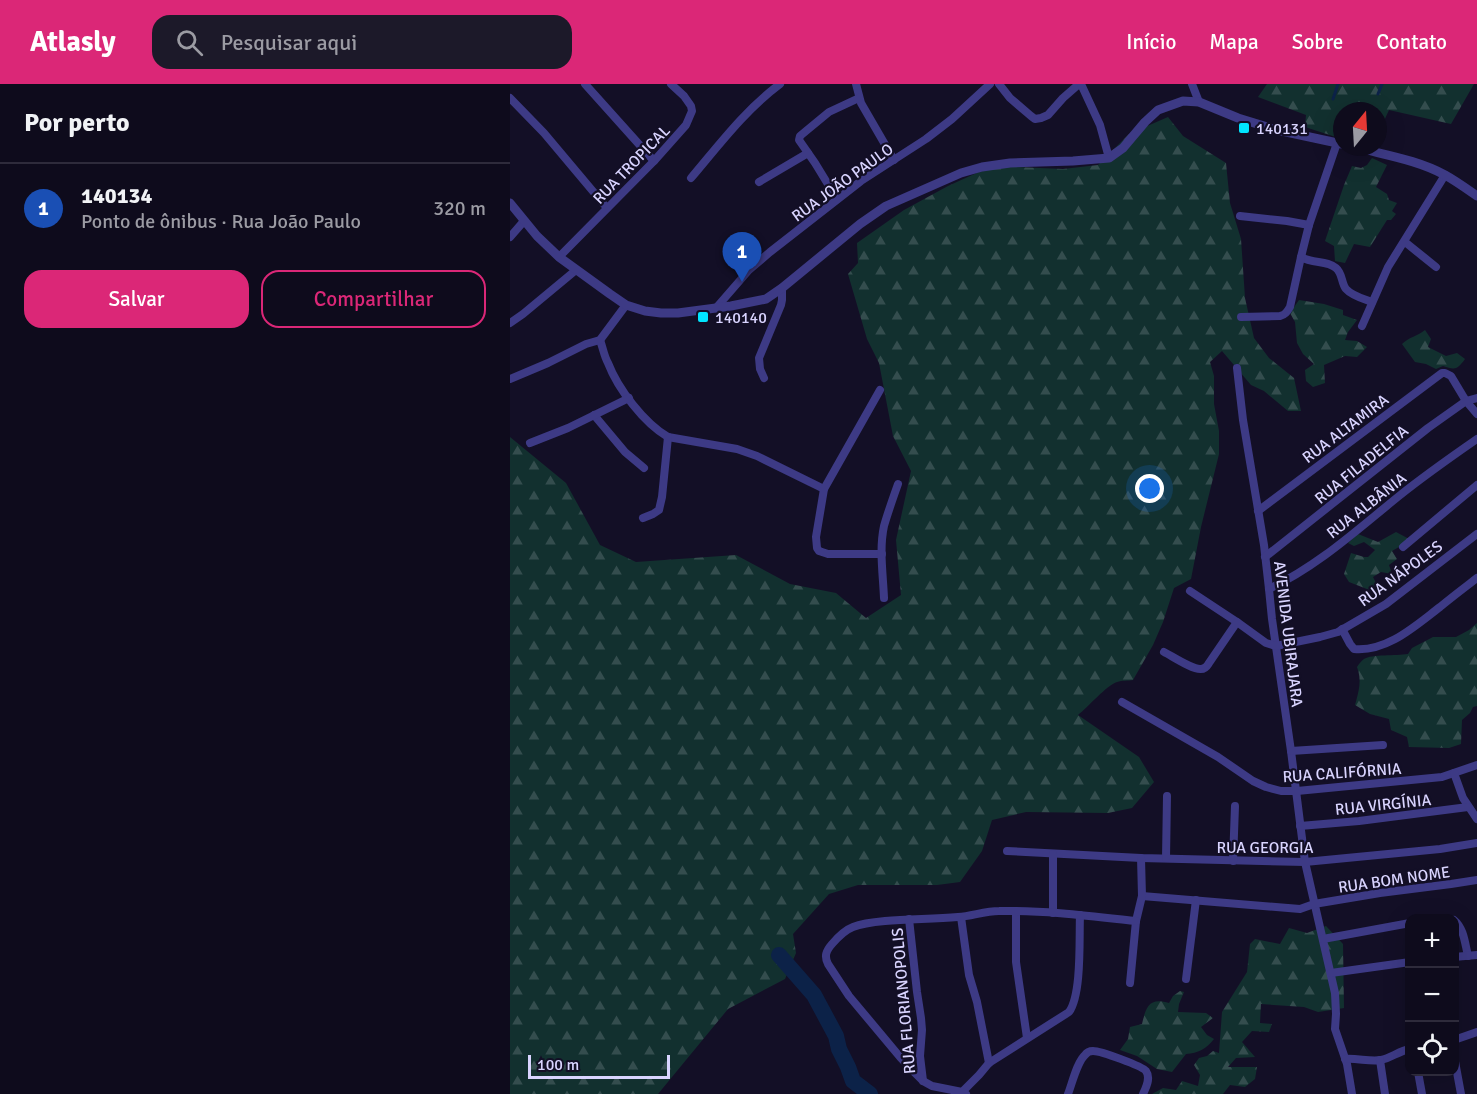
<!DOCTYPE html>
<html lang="pt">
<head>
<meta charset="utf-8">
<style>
	:root { --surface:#0e0b1c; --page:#1c1929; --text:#f1f3f6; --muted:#9b9ba3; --line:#2e2b3b; --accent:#db2777 }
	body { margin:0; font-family:Signika,sans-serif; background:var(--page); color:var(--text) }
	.controls { position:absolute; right:18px; bottom:18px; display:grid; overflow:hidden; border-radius:12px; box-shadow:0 6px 24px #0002 }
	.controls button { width:54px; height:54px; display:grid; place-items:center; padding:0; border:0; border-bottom:2px solid var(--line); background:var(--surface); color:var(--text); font:30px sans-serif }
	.compass { position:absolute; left:823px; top:18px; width:54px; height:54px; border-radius:50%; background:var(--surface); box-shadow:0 6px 24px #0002; rotate:18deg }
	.scale { position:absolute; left:18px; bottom:15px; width:142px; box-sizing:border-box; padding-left:6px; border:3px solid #d9d4ff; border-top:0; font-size:16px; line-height:21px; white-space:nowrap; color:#d9d4ff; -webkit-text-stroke:4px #130f26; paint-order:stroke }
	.you { position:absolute; left:640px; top:405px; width:21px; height:21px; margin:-15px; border:4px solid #fff; border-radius:50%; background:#1a73e8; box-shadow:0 0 0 9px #1a73e833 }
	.badge { display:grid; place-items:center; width:39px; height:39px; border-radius:50%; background:var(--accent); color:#fff; font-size:20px; font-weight:700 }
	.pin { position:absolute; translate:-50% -50px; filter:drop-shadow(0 2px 3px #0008) }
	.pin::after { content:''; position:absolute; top:32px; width:21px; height:18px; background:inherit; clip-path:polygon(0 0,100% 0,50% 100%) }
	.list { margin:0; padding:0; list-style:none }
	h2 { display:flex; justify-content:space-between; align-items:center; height:78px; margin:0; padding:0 24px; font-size:26px }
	h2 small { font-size:20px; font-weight:400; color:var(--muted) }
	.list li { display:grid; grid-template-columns:39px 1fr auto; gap:18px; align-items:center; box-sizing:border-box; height:90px; padding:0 24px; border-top:2px solid var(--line) }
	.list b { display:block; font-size:22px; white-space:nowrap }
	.list p { margin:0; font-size:20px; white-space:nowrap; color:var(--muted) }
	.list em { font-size:20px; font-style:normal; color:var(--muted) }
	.actions { display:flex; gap:12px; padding:18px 24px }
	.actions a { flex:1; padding:14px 0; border:2px solid var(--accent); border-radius:18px; text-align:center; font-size:21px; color:var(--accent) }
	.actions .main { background:var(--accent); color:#fff }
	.icon { flex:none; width:33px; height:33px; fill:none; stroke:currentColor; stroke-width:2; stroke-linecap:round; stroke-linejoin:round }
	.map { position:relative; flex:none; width:967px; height:1010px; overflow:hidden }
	header { display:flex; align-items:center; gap:36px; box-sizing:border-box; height:84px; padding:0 30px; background:var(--accent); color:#fff }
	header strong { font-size:28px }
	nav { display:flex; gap:33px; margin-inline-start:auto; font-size:21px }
	.search { width:420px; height:54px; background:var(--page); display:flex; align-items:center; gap:15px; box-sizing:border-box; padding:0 21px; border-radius:18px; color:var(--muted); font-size:22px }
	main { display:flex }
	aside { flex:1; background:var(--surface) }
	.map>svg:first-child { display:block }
	.forest { fill:url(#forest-firs) }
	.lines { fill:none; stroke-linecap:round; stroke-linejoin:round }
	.stream { stroke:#0c2248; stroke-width:3 }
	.river { stroke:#0c2248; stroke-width:16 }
	.minor { stroke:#3d3a85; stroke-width:8 }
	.tertiary { stroke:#3d3a85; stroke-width:9 }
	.poi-dot { fill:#00e5ff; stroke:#130f26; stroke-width:2 }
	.labels { text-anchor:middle; stroke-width:4.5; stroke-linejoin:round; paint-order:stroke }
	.poi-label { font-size:16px; fill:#d9d4ff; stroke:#130f26; text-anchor:start }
	.street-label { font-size:16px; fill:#d9d4ff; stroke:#130f26 }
</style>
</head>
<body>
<header>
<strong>Atlasly</strong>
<div class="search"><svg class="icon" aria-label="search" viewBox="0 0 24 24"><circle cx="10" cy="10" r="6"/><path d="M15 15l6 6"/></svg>Pesquisar aqui</div>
<nav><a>Início</a><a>Mapa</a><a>Sobre</a><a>Contato</a></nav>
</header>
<main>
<aside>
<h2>Por perto<small></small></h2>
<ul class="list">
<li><span class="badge" style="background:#1a4fb4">1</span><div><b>140134</b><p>Ponto de ônibus · Rua João Paulo</p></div><em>320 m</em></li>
</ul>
<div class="actions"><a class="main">Salvar</a><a>Compartilhar</a></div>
</aside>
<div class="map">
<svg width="967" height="1010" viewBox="0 0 967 1010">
	<defs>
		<pattern id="forest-firs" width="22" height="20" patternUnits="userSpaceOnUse" patternTransform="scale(1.5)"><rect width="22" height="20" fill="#12302f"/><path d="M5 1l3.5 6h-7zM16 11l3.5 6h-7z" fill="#344d4e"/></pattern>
	</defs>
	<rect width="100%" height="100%" fill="#130f26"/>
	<!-- forest -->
	<g class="forest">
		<path d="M757,0h207l-23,40 -62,-14 -7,15h-4v-14h-6l-13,-7 -3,7h-14v28l-37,-12 1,-12 -48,-18z"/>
		<path d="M658,33l15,19 43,27 4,40 11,36 4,59 9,40 15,20 25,20 7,33h-13l-24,-20 -13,-6 -29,-34 -12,11 4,14v28l5,27v23l-18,73 -10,52 -17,9 -11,34 -10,23 -20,35c-5,1 -11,0 -16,2 -10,3 -29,25 -39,33l61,42 15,25 -22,26 -24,5 -82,-1 -34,8 -10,31 -22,31 -23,3h-79l-29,9 -36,40 3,19 -11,26 -57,30 -70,85h-148v-657l56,46 34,62 36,17 100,-7 54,29 46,9 30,25 35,-23 -5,-55 15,-69 -18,-35 -14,-73 -12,-24 -19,-65 10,-11 -1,-20 47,-33 44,-24 44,-20 71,3 35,-4 31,-31z"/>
		<path d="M862,74l15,7 -11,22 11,7 2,6 8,3 -5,8 4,3 -5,6h-4l-17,27 -16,-3 -9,19 -10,-2 -1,-15 -9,-5 19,-56 8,-19 9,2 6,-3z"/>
		<path d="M789,216l25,4 19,6v5l14,5 -9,12 -3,8 12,1 10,6 -10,10 -12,-1 -21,9 1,18 -12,4 -7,-6 -1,-11 9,-6 -11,-10 -6,-11 -2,-21 -5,-9z"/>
		<path d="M915,246l6,9 -3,8 18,9 11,-3 8,6c-8,11 -10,11 -22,7l-7,3 -10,-5 -11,-2 -13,-18c7,-7 16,-8 23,-14z"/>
		<path d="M886,448l15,8 -19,11 5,8 -8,6 3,9 -11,-2 -8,5 5,10 -6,4 -23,-9 -5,-8 7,-21 13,4h4l7,-7 -11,-8 -10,4 -6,-3 10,-9 20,8z"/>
		<path d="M967,539v83l-4,1 -3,6 -8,7 -1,24 -12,4 -40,-1 -2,-10 -16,-7 -2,-11 -19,-5 -15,-9c4,-14 7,-25 2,-38 2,-3 4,-6 7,-8 8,-5 32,-3 44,-5l4,-6 21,-11h23l13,-7z"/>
		<path d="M816,842l17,18 1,64 -26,4 -14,-5 -43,-3 -1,19 12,1 -3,8 -17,-1 -10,11 13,15 -19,1 -8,9h29l-2,12 -10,8 -15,-2 -7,9h-71l11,-6 13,2 6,-9 16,5 2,-11 -6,-10 5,-7 8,-2 6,-5 6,2 3,-41 25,-40 3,-28 5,-5 25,5 9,-16 18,5z"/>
		<path d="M670,907l4,1 -5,12 -1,8 28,1 7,5 -12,9 6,8 7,4c-8,10 -16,14 -28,15l-14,18 -15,-3 -20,-13 -17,-6 8,-11 2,-12 12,-3c4,-17 7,-27 27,-21l4,-7z"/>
	</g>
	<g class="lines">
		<!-- stream -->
		<g class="stream">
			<path d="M868,10l4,-10"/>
			<path d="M823,15l5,-15"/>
		</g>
		<!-- river -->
		<path class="river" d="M269,871l35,40 22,41 3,13 9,18 5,14 17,13"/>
		<!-- minor -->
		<g class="minor">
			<path d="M75,0l69,77"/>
			<path d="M346,0l5,19 33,57"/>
			<path d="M489,0l11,14 21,18 4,3 6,-1 7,-3 15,-17 16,-14"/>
			<path d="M571,0l19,41 9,33"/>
			<path d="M682,0l7,18"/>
			<path d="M0,14l34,35 63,75"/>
			<path d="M181,94c28,-33 54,-68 89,-94"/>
			<path d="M249,98l49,-29"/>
			<path d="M327,115l-22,-36 -16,-23 1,-4 6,-5 23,-19 30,-14"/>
			<path d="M730,132l47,5 22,4"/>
			<path d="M0,153l14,-16"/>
			<path d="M895,158l31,25"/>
			<path d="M49,173l95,-96 32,-36 6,-14 -1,-5 -7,-10 -13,-12"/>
			<path d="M791,173c12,7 26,3 35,11 7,6 5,15 10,21 6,7 18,10 26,13"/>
			<path d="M206,224l33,-38 21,-18 91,-71 65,-42 26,-20 38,-35"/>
			<path d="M731,233l39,-1c5,-1 7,-4 10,-9l11,-50 8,-32 28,-82"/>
			<path d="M0,239l13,-9 53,-44"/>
			<path d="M852,242l26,-59 57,-92"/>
			<path d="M90,256c3,8 4,16 8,23 10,26 36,60 60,74l69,12 20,7 67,33"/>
			<path d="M727,284l6,52 21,125 5,44 3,30 19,132 14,111 30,131 1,21 -1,15 12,35 5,30"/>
			<path d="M254,294l-4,-9 -1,-11 22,-53 1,-5v-12"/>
			<path d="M0,295l38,-16 38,-19 14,-4 26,-35"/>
			<path d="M370,306l-56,99 -8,48 1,11 2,3 9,3h54"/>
			<path d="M84,331l31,37 19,16"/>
			<path d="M20,359l38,-15 61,-30"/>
			<path d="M748,427l184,-138h3l6,3 15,25 11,13"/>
			<path d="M133,434l10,-4 6,-4 3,-13 6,-60"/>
			<path d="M893,463l74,-62"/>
			<path d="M755,473l163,-129 38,-27 11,-3"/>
			<path d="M759,505c49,-23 89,-60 130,-93 25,-20 52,-39 78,-57"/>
			<path d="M680,507l47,31"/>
			<path d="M374,514c-1,-24 -5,-49 0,-72 4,-14 9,-28 14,-42"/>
			<path d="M832,545l8,15 4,5c33,3 61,-23 86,-42 12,-10 24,-19 37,-29"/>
			<path d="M654,568c8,4 29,18 37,17 5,0 6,-3 8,-6l28,-41 29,21 10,3 44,-9 18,-5 48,-28 91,-70"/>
			<path d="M612,618l96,55 35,24 13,6 15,4h16l145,-14 35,-12"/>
			<path d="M781,667l92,-6"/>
			<path d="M944,689l9,25 14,21"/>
			<path d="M790,742l59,-5 109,-14"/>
			<path d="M497,767l134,7 164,4 135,-13 37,-6"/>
			<path d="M543,770v59"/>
			<path d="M656,774l1,-62"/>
			<path d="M723,777l2,-55"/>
			<path d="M632,812l158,13 14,-5 66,-11 71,-9 26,-4"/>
			<path d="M506,827v51l11,76"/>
			<path d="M451,833l8,58 8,27 12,61"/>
			<path d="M399,835l8,73 4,26 1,12 -2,26 3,25"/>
			<path d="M944,836c10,8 11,24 14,36"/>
			<path d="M813,855l87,-16"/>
			<path d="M944,873l23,-2"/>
			<path d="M821,889l79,-11"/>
			<path d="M676,895l10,-79"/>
			<path d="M620,899l6,-62 6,-25 -1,-38"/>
			<path d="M944,956l23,-8"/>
			<path d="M944,972l7,38"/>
			<path d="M835,975c12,-1 26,3 36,1 10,-2 18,-9 29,-11"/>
			<path d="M870,976l5,34"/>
			<path d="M908,988l4,22"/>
			<path d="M452,1008l17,-17 10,-12 80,-51c13,-18 10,-74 11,-97"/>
			<path d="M456,1010l-4,-2 -30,-6 -9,-5 -8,-8 -15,-16 -51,-61 -21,-32c-4,-8 -2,-13 4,-20 6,-7 13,-14 21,-17 10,-4 21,-5 32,-6 24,-2 49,-2 73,-4 14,-1 27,-6 41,-6 45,-1 92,5 137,10"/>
			<path d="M558,1010c4,-10 9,-32 17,-39 2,-3 5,-4 8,-4 8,0 49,15 53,20 5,7 0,17 -3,23"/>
		</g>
		<!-- tertiary -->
		<g class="tertiary">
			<path d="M845,63c30,8 63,13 90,28 11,6 22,14 32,21"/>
			<path d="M0,119l27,33 22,21 51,37 16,11 19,6 16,2h17l53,-7 35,-7 16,-11 78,-64 26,-18 75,-33 21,-6 28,-4 63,-2 36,-3 14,-10 22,-26 13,-12 25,-9 16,1 39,16 39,12 65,14"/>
		</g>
	</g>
	<!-- markers -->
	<g class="poi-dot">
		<rect x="728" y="38" width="12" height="12" rx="3"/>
		<rect x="187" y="227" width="12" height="12" rx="3"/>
	</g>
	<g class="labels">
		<!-- poi labels -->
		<g class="poi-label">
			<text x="746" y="50">140131</text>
			<text x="205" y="239">140140</text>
		</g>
		<!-- street labels -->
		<g class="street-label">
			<text transform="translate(121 80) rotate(-46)" y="6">RUA TROPICAL</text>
			<text transform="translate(332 98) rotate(-36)" y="6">RUA JOÃO PAULO</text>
			<text transform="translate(835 344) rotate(-37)" y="6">RUA ALTAMIRA</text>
			<text transform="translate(851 380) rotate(-39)" y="6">RUA FILADELFIA</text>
			<text transform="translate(856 421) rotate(-38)" y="6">RUA ALBÂNIA</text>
			<text transform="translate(890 489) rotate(-36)" y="6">RUA NÁPOLES</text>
			<text transform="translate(779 550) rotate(83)" y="6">AVENIDA UBIRAJARA</text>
			<text transform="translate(832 688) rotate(-4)" y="6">RUA CALIFÓRNIA</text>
			<text transform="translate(873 720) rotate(-6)" y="6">RUA VIRGÍNIA</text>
			<text x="755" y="769">RUA GEORGIA</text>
			<text transform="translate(884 795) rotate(-8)" y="6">RUA BOM NOME</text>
			<text transform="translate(393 917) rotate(-95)" y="6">RUA FLORIANOPOLIS</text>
		</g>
	</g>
</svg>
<div class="controls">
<button>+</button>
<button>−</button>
<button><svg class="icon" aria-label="locate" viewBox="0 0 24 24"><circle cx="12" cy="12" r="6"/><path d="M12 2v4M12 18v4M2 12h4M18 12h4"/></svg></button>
</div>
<svg class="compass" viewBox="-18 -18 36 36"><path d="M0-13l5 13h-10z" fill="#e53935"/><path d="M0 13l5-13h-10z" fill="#9b9ba3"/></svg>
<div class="scale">100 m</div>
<div class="you"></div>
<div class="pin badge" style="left:232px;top:198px;background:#1a4fb4">1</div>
</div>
</main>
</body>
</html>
